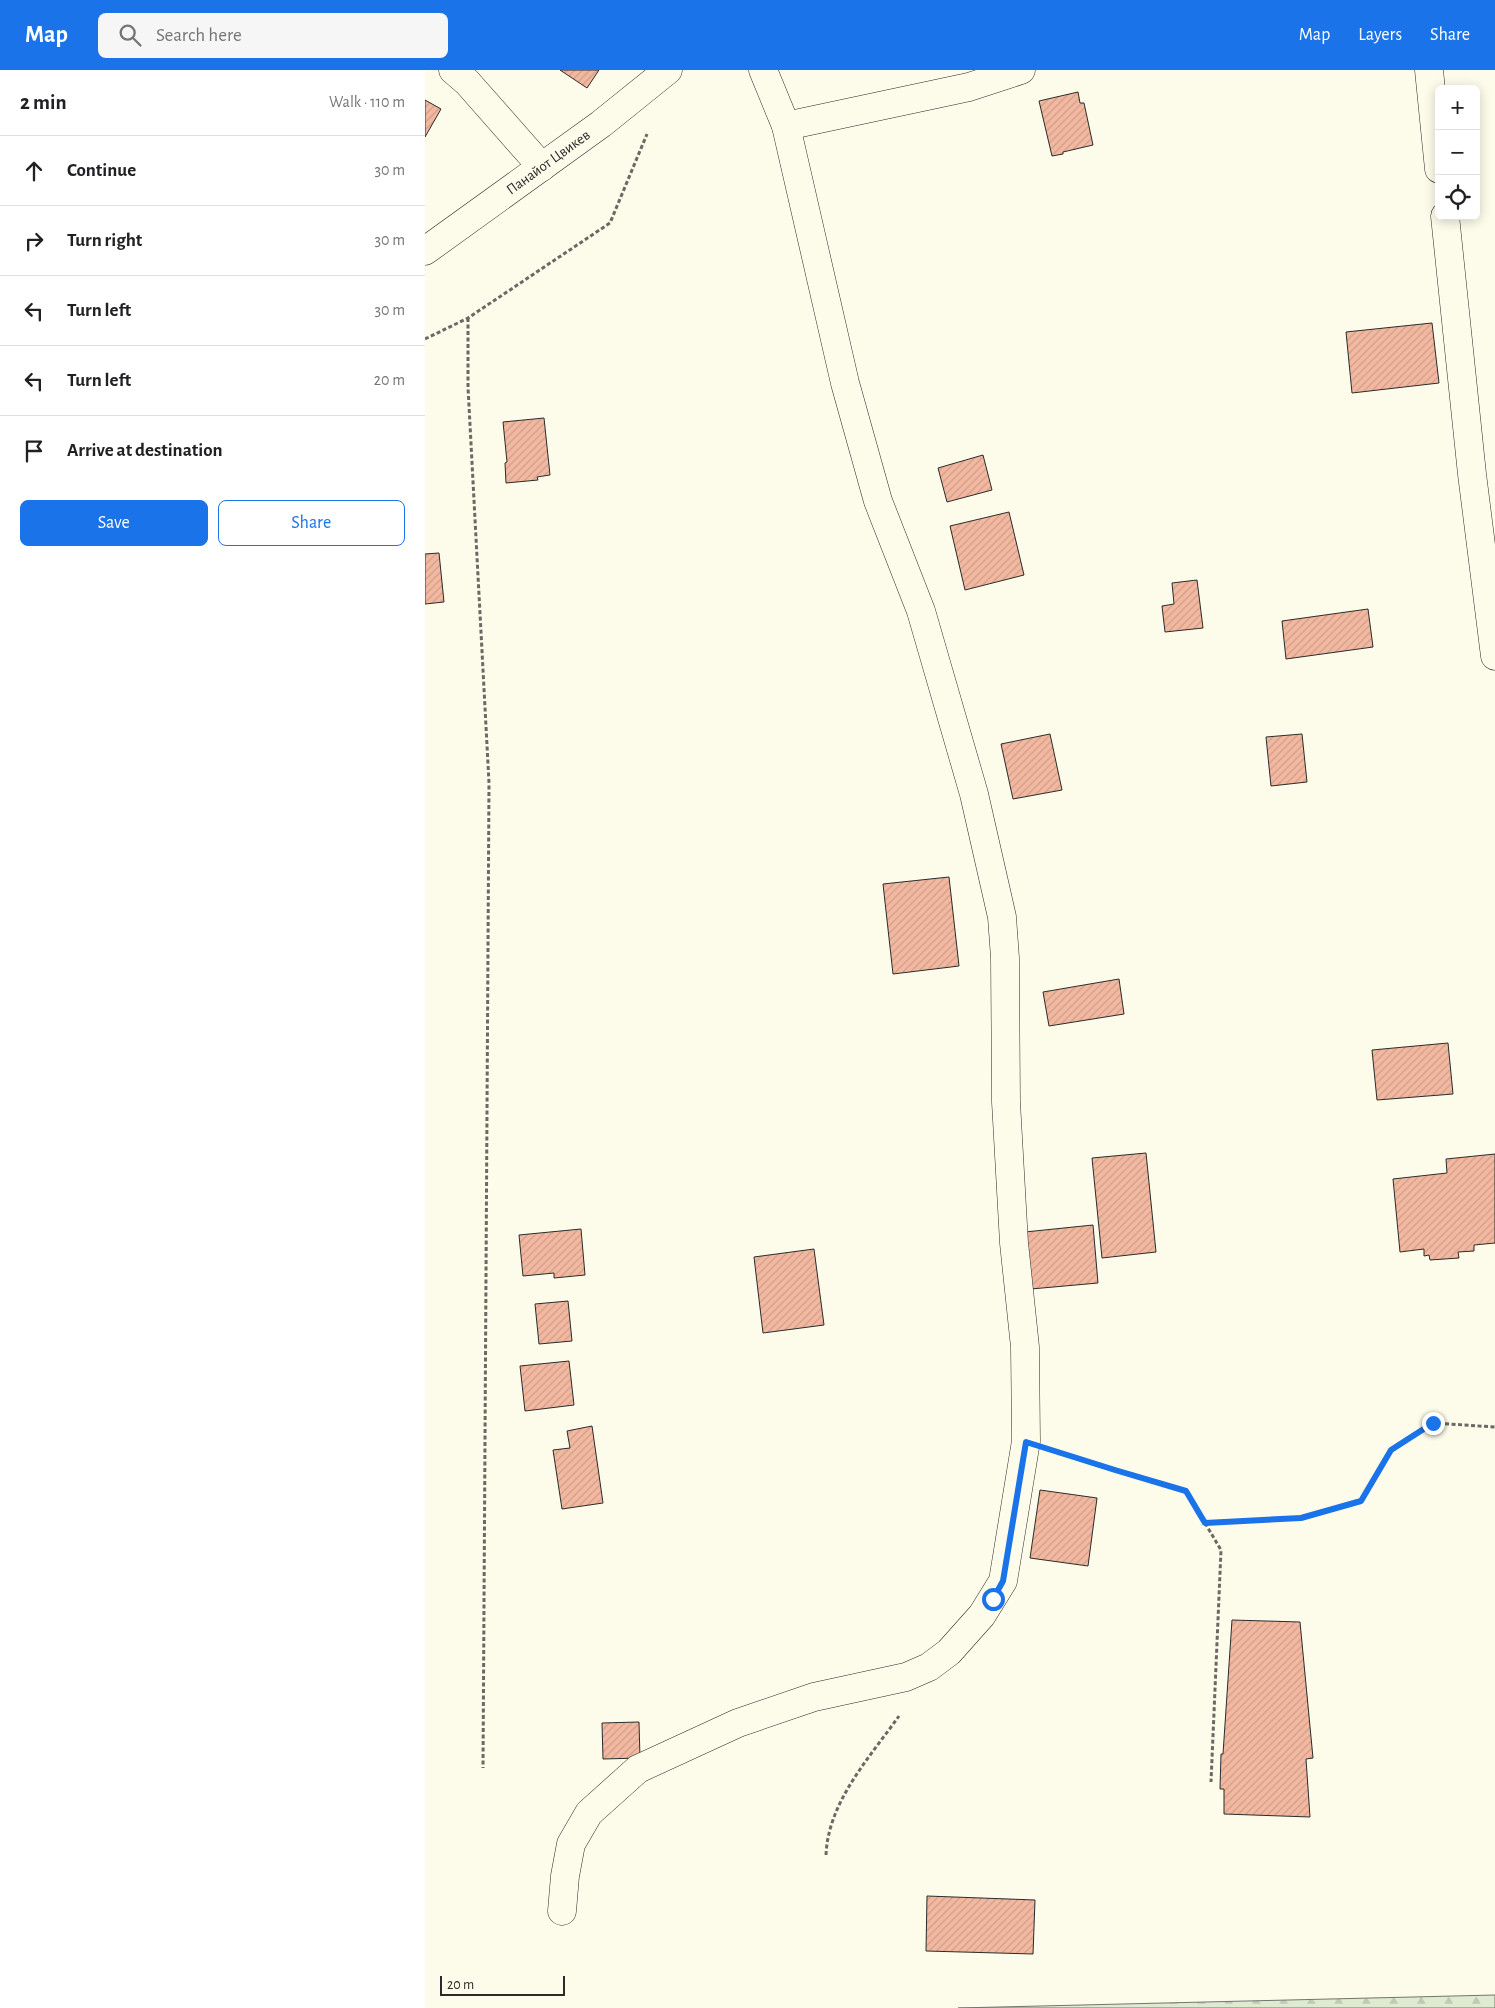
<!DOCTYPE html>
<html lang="en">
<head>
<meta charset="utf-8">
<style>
	:root { --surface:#fff; --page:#f6f6f6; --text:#202124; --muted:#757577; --line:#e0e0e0; --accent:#1a73e8 }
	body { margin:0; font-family:"Alegreya Sans",sans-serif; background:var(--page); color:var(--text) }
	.controls { position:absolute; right:15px; top:15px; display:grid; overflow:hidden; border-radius:8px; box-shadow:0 2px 12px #0003 }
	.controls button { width:45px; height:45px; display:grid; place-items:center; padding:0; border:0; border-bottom:1px solid var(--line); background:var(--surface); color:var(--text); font:25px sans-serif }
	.scale { position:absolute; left:15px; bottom:12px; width:125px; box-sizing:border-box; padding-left:5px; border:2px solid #2b2b2b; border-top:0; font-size:14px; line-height:18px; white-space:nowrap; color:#2b2b2b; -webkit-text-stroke:4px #fdfbea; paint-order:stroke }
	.stop { position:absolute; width:15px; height:15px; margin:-11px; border:4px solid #1a73e8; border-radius:50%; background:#fff }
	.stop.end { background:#1a73e8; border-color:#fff; box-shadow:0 1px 5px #0008 }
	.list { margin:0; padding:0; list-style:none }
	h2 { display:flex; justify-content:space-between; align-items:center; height:65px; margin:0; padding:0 20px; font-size:21px }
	h2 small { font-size:16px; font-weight:400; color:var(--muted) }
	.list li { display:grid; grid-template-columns:32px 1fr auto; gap:15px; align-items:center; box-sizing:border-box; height:70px; padding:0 20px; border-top:1px solid var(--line) }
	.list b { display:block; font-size:19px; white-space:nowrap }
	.list em { font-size:16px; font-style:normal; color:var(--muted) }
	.actions { display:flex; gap:10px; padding:15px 20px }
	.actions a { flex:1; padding:11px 0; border:1px solid var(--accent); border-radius:8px; text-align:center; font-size:18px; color:var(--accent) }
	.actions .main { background:var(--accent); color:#fff }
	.icon { flex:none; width:28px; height:28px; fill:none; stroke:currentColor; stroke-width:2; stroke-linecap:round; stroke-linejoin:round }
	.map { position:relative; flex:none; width:1070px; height:1938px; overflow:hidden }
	header { display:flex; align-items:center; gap:30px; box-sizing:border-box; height:70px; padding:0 25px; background:var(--accent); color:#fff }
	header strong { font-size:24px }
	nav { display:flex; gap:28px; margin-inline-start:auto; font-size:18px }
	.search { width:350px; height:45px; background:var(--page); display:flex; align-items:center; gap:12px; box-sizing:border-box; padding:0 18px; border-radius:8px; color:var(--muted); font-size:19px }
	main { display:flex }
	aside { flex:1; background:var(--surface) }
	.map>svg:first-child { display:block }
	.forest { fill:url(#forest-firs); stroke:#74746e }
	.building { fill:url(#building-hatch); stroke:#2b2b2b }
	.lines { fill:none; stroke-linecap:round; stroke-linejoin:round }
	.minor-casing { stroke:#2b2b2b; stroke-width:29 }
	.path { stroke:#6a6964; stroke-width:3; stroke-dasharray:4 2.5; stroke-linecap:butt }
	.minor { stroke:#fdfbea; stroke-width:28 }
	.route { stroke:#1a73e8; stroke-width:6 }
	.labels { text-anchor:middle; stroke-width:4; stroke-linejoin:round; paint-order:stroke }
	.street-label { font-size:15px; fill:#2b2b2b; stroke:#fdfbea }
</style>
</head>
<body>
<header>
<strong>Map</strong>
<div class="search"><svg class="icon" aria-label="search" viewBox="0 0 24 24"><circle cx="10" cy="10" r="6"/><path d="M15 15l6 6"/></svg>Search here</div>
<nav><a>Map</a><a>Layers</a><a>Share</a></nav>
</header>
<main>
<aside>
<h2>2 min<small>Walk · 110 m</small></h2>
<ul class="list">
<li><svg class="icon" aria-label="ahead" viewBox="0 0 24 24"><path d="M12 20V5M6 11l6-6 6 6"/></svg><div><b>Continue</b></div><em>30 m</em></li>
<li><svg class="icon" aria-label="right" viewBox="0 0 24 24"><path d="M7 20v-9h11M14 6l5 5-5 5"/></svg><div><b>Turn right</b></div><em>30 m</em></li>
<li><svg class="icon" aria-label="left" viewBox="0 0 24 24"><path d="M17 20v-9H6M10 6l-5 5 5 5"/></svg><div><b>Turn left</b></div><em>30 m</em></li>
<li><svg class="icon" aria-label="left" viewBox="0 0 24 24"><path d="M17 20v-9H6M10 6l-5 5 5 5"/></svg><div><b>Turn left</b></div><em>20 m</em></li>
<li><svg class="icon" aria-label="arrive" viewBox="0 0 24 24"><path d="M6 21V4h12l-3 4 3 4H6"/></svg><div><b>Arrive at destination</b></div></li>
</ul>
<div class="actions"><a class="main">Save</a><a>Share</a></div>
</aside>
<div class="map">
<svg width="1070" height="1938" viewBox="0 0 1070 1938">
	<defs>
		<pattern id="forest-firs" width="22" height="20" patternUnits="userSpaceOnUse" patternTransform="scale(1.25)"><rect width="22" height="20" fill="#deebd1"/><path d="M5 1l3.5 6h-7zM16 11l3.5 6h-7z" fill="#bfcab4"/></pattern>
		<pattern id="building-hatch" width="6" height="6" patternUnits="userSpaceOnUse" patternTransform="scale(1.25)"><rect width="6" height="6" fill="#f2b8a0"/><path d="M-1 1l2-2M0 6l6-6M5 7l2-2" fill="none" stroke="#d09e8a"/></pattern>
	</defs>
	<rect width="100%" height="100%" fill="#fdfbea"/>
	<!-- forest -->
	<path class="forest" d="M1070,1925v13h-537z"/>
	<!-- building -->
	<g class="building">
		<path d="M135,0h39l-12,18z"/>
		<path d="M653,22l2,11h4l9,42 -30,7v2l-11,2 -13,-55z"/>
		<path d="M0,30l16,9 -16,28z"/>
		<path d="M1007,253l7,60 -87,10 -6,-61z"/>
		<path d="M119,348l6,57 -13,2 1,3 -32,3 -1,-20 2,-1 -4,-40z"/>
		<path d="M558,385l9,35 -45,12 -9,-34z"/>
		<path d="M584,442l15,63 -59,15 -15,-64z"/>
		<path d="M14,483l5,49 -19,2v-50z"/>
		<path d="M772,510l6,48 -38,4 -3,-26 12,-2 -2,-21z"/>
		<path d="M943,539l5,38 -87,12 -4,-38z"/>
		<path d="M625,664l12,56 -49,9 -12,-55z"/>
		<path d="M877,664l5,48 -36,4 -5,-49z"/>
		<path d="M524,807l10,89 -66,8 -10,-90z"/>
		<path d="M694,909l5,35 -75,12 -6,-34z"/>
		<path d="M1023,973l5,51 -76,6 -5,-50z"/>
		<path d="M721,1083l10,99 -54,6 -10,-100z"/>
		<path d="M1070,1084v89l-21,2v6l-16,1 1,6 -29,2 -1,-5 -5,1v-7l-24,3 -7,-73 54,-6 -1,-14z"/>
		<path d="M668,1155l5,58 -67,6 -6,-57z"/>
		<path d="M156,1159l4,46 -31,3v-5l-31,3 -4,-41z"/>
		<path d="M389,1179l10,76 -61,8 -9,-76z"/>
		<path d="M143,1231l4,40 -33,3 -4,-40z"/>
		<path d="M144,1291l5,44 -49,6 -5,-45z"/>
		<path d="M167,1356l11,77 -41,6 -9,-59 17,-2 -3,-17z"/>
		<path d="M615,1420l57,8 -9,68 -58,-8z"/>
		<path d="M807,1550l68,2 13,136 -7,1 4,58 -86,-3v-25h-4l1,-35h2z"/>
		<path d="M214,1652l1,36 -37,1 -1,-36z"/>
		<path d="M502,1826l108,4 -2,54 -107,-3z"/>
	</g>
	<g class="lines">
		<!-- minor casing -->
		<g class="minor-casing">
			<g id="minor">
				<path d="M28,0l14,12 75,85"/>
				<path d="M1004,0l10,99"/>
				<path d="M361,56l183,-39 52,-17"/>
				<path d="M1020,146l27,258 23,182"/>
				<path d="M0,181l176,-127 67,-54"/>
				<path d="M137,1841l3,-35 6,-32 18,-31 49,-44 100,-46 76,-26 92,-20 23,-10 20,-15 33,-37 21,-34 23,-140 -1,-94 -11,-104 -8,-141 -1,-144 -3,-41 -28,-123 -53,-183 -43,-110 -33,-118 -59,-257 -23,-56"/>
			</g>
		</g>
		<!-- path -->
		<g class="path">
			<path d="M43,248v69l21,396 -6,985"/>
			<path d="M0,269l43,-21 142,-95 37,-89"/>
			<path d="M635,1383l126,38 35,59 -10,232"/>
			<path d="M780,1453l96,-6 60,-16 30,-51 42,-27 62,4"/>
			<path d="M401,1785c2,-53 44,-98 73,-139"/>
		</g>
		<!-- minor -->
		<use href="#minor" class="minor"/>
	</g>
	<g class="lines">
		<!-- route -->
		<path class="route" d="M568,1529l10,-18 23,-139 89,28 71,21 19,32 96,-5 60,-17 30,-51 42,-27"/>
	</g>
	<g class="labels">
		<!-- street labels -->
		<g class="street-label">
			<text transform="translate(123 92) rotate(-36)" y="5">Панайот Цвикев</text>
		</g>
	</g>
</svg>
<div class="controls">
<button>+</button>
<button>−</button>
<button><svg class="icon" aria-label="locate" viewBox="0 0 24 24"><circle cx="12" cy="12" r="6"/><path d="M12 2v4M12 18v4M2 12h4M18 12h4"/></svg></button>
</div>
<div class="scale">20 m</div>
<div class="stop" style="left:568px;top:1529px"></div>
<div class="stop end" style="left:1008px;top:1353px"></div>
</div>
</main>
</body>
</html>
